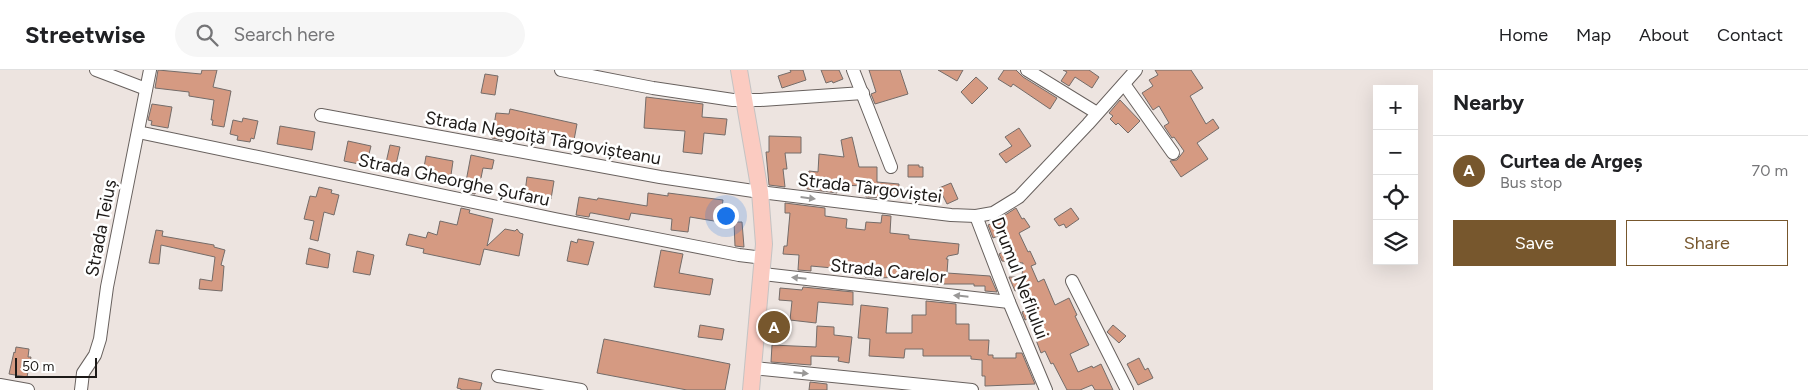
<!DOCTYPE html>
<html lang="en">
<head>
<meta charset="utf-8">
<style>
	:root { --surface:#fff; --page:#f6f6f6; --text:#202124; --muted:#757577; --line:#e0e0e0; --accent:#77572d }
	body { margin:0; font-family:Figtree,sans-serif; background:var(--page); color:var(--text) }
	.controls { position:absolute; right:15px; top:15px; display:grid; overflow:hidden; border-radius:0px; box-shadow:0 5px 20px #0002 }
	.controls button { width:45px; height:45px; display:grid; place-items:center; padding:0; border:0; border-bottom:1px solid var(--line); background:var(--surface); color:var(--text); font:25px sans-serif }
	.scale { position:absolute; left:15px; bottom:12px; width:82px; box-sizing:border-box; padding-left:5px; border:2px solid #1d1a18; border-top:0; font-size:14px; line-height:18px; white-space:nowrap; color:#1d1a18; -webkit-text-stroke:4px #fff; paint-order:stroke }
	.you { position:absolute; left:725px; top:145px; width:18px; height:18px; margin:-12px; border:4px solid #fff; border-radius:50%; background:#1a73e8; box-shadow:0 0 0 8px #1a73e833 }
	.badge { display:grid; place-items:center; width:32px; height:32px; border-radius:50%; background:var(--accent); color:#fff; font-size:16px; font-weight:700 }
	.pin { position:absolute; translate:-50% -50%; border:2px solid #fff; box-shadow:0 1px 5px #0006 }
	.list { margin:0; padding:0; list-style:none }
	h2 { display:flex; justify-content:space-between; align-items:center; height:65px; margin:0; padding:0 20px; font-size:21px }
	h2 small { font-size:16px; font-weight:400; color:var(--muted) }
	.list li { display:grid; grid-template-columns:32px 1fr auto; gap:15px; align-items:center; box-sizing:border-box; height:70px; padding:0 20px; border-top:1px solid var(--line) }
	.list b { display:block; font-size:19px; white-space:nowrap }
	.list p { margin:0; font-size:16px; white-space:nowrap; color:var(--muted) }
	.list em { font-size:16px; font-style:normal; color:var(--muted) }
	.actions { display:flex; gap:10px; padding:15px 20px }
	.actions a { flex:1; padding:11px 0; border:1px solid var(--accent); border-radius:0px; text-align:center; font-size:18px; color:var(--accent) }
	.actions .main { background:var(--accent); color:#fff }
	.icon { flex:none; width:28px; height:28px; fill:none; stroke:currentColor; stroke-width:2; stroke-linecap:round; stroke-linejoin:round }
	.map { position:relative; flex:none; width:1433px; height:320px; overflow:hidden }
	header { display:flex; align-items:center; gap:30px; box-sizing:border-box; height:70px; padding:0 25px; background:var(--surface); border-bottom:1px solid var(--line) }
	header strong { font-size:24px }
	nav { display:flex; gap:28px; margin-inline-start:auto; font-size:18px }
	.search { width:350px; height:45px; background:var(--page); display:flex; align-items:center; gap:12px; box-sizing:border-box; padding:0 18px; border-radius:28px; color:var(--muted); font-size:19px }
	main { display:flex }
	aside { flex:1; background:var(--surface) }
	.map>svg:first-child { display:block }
	.building { fill:#d59a82; stroke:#746c69 }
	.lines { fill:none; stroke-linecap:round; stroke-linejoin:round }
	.minor-casing { stroke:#68615e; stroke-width:14 }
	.major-casing { stroke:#c4c3c3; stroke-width:18 }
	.minor { stroke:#fff; stroke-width:12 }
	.major { stroke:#fbcbc1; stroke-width:16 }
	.oneway { fill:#999897 }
	.labels { text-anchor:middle; stroke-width:5; stroke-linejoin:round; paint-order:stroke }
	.street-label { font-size:18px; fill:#1d1a18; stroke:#fff }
</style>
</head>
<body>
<header>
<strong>Streetwise</strong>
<div class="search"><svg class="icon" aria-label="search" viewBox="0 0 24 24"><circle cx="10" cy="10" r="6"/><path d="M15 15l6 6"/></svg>Search here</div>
<nav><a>Home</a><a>Map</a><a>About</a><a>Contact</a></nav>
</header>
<main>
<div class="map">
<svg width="1433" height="320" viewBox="0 0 1433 320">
	<rect width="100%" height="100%" fill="#ede4e0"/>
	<!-- building -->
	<g class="building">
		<path d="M158,0l43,4 1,-4h15l-4,17 18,4 -7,36 -12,-2 1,-5h-2l3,-20 -25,-4v-4l-34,-4z"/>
		<path d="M790,0h13l3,10 -24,8 -4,-12 13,-4z"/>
		<path d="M821,0h18l4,9 -10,4 -1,-2 -6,2z"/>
		<path d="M869,0h31l8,24 -33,10 -4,-10 5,-2z"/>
		<path d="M938,0h25l-6,11z"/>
		<path d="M1004,0h12l7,7 34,21 -7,11 -37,-25 -2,3 -13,-8z"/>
		<path d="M1063,0h26l10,7 -7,11 -17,-11 -6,9 -8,-5 6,-9z"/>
		<path d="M1155,0h36l12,18 -13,8 16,28 7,-5 6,9 -22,15 11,16 -27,18 -11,-16 7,-1 7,-9 -10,-14 -2,1 -8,-12 5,-3 -10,-17 -6,4 -11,-17 11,-7 -4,-6 9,-5z"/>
		<path d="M485,4l13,2 -3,19 -14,-2z"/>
		<path d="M976,7l12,11 -16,16 -11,-12z"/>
		<path d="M646,27l57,7 -1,13 25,2 -2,16 -21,-2 -2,21 -19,-2 2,-21 -41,-3z"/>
		<path d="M1120,30l20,21 -12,12 -10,-10 -2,2 -6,-6 3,-3 -4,-3z"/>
		<path d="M152,34l20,3 -4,21 -17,-3 1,-4 -4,-1z"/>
		<path d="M510,39l67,15 -3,16 -22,-4 1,-3 -24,-4v4l-20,-4 -3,12 -14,-3 4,-25 13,1z"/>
		<path d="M243,48l15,3 -4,18 -3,-1 -1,4 -13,-2 1,-4 -8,-2 3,-14 9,2z"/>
		<path d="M280,56l35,6 -3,18 -35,-6z"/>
		<path d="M1019,58l12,18 -25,17 -7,-9 13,-8 -7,-9z"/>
		<path d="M769,66l32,1v16h-16l2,16h-4l2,18 -16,-2 -3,-33h3z"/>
		<path d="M852,67l7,30h18v15l22,2 -1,14 -32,-1v-11l-28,-1 -1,8 -30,-4 2,-18 9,1 1,-18 25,3 -3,-17z"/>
		<path d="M348,71l23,5 -3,12 -3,-1 -1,8 -20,-4z"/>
		<path d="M390,75l10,2 -5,22 -10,-2z"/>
		<path d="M471,85l23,5 -2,9 -9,-1 -2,10h-2l-4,16 -11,-2z"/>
		<path d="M426,86l27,5 -3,21 -28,-3z"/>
		<path d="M908,95h11v2h4v10h-15z"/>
		<path d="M527,107l27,4 -3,18 -7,-1 -1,5 -13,-2 1,-8 -6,-1z"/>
		<path d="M951,113l7,16 -11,5 -8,-16z"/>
		<path d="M319,117l13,3 -1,3 8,2 -5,20 -10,-3 -6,29 -8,-2 4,-18 -10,-2 6,-23 6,1z"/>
		<path d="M648,123l20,3v-3l55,7 -3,22 -30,-5 -2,15 -17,-2 1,-11 -41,-6 -2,7 -37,-7h-2l-1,4 -13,-2 3,-18 18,3 1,-2 49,8z"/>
		<path d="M785,133l40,5v8l22,3 -1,9 19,2 1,-8 15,1 1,-8 9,1 -1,17 19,2v4l50,5 -1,10 -10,2 -2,3h2l-1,14 43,3 7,16 -12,-1v-5h-11v-2h-42l1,-6h-2v-4l-27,-2v5l-26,1 -13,-1 1,-10 -22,-2v4l-33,-3v5l-13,-1 1,-15 -16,-1 1,-8h3l3,-33h-5z"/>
		<path d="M461,138l9,2 -1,3 24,6 -6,27 18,-17 10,2 2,-2 3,4 3,1 -4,22 -35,-7 -4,16 -57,-12 1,-4 -18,-4 3,-11 17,4 2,-6 9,3 3,-14 17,4z"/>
		<path d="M1016,138l6,11 2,-1 6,9 -11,6 9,19 2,-1 6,13 -5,2 7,16 6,-3 11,26 14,-7 8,17 -2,1 14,29 -19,9 8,18 14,-6 1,2 8,-4 12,26h-18l-3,-5 -12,5h-13l-14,-27 -2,1 -6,-13 -4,2 -5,-13 2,-1 -9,-21 -4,2 -3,-8 5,-2 -9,-20 -3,1 -6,-14h13l1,-14 -21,-2 -3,-7 6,-3 -7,-15 -5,2 -5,-13 15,-6 -1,-2z"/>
		<path d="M1071,138l8,11 -13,9 -2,-4 -5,2 -5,-7z"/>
		<path d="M734,152h8l2,25 -9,-1z"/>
		<path d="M156,160l7,1 -1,5 52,9v2l11,3 -4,15 3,1 -2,25 -23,-2 1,-10 12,2 3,-24 -54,-12 -2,19 -10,-1z"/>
		<path d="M578,169l16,3 -6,23 -21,-4 4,-20 6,2z"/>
		<path d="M309,178l21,6 -2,14 -22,-4z"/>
		<path d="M661,180l22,4 -4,19 34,6 -3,16 -56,-8z"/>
		<path d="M357,181l17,4 -4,20 -17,-3z"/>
		<path d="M803,217l50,5v13l-35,-3 -2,21 -26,-3 2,-19 -13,-1 1,-12 22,2z"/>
		<path d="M926,231l30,3v20h13v16h20l-1,15h5v3h23v-5h6l13,31 -50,2v-10h-3v-16l-11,-1v-3h-48v-7h-18l-1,9 -35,-2 1,-17 -12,-1 3,-33 27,3 -2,25h26v-18h14z"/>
		<path d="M700,255l24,4 -2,11 -24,-3z"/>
		<path d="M1113,255l13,11 -7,7 -12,-11z"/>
		<path d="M817,256l17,1v8l18,2 -3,26 -11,-2 1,-4 -28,-1v9l-40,-3 1,-17 44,2z"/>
		<path d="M604,269l126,25 -5,26h-38l-90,-17z"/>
		<path d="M16,277l13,2 -1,8h3l-4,20 -18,-3 5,-22 1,1z"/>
		<path d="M1139,288l6,12 3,-2 5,10 -15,7 -11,-21z"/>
		<path d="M459,308l23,5 -2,7h-19v-1l-4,-1z"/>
		<path d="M810,312l17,2v6h-18z"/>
	</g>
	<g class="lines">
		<!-- minor casing -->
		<g class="minor-casing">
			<g id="minor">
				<path d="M96,0l50,19"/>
				<path d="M561,0l92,18 80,12h27l103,-7"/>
				<path d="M853,0l38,97"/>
				<path d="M1027,0l70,43"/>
				<path d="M1124,14l49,69"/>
				<path d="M321,45l339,62 100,15 191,23 25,1 17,-3 26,-16 69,-73 48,-54"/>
				<path d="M138,62l417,87 184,36 25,3"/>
				<path d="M976,146l33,86 37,88"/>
				<path d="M763,204l246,28"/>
				<path d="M1072,211l55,109"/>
				<path d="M753,298l219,22"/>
				<path d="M498,306l83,14"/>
				<path d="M0,315l28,5"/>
				<path d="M81,320l2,-17 12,-18 5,-16 7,-52 43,-217"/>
			</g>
		</g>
		<!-- major casing -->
		<g class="major-casing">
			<path id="major" d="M739,0l21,122 4,52 -13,146"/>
		</g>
		<!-- minor -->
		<use href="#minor" class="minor"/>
		<!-- major -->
		<use href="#major" class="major"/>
	</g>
	<!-- one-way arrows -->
	<defs><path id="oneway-solid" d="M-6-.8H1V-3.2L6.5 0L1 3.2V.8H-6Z" transform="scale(1.25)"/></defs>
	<g class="oneway">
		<use href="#oneway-solid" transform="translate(808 128) rotate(7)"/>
		<use href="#oneway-solid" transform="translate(799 208) rotate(-174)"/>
		<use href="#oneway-solid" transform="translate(961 226) rotate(-174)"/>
		<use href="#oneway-solid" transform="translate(801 303) rotate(6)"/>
	</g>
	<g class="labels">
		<!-- street labels -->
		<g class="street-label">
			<text transform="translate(543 68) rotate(10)" y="6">Strada Negoiță Târgovișteanu</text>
			<text transform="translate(454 110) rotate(12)" y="6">Strada Gheorghe Șufaru</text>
			<text transform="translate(870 118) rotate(7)" y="6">Strada Târgoviștei</text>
			<text transform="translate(101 158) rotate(-79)" y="6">Strada Teiuș</text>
			<text transform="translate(888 201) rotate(6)" y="6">Strada Carelor</text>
			<text transform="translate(1020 208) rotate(69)" y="6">Drumul Nefliului</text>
		</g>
	</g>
</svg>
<div class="controls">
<button>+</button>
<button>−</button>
<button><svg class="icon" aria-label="locate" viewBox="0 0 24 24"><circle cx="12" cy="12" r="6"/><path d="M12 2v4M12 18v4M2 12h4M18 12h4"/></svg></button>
<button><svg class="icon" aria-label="layers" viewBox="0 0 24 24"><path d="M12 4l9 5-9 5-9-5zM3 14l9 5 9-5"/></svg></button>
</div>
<div class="scale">50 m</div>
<div class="you"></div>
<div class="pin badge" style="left:774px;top:257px">A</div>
</div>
<aside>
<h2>Nearby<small></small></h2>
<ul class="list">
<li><span class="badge">A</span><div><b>Curtea de Argeș</b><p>Bus stop</p></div><em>70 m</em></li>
</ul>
<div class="actions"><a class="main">Save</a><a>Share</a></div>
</aside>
</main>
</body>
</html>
